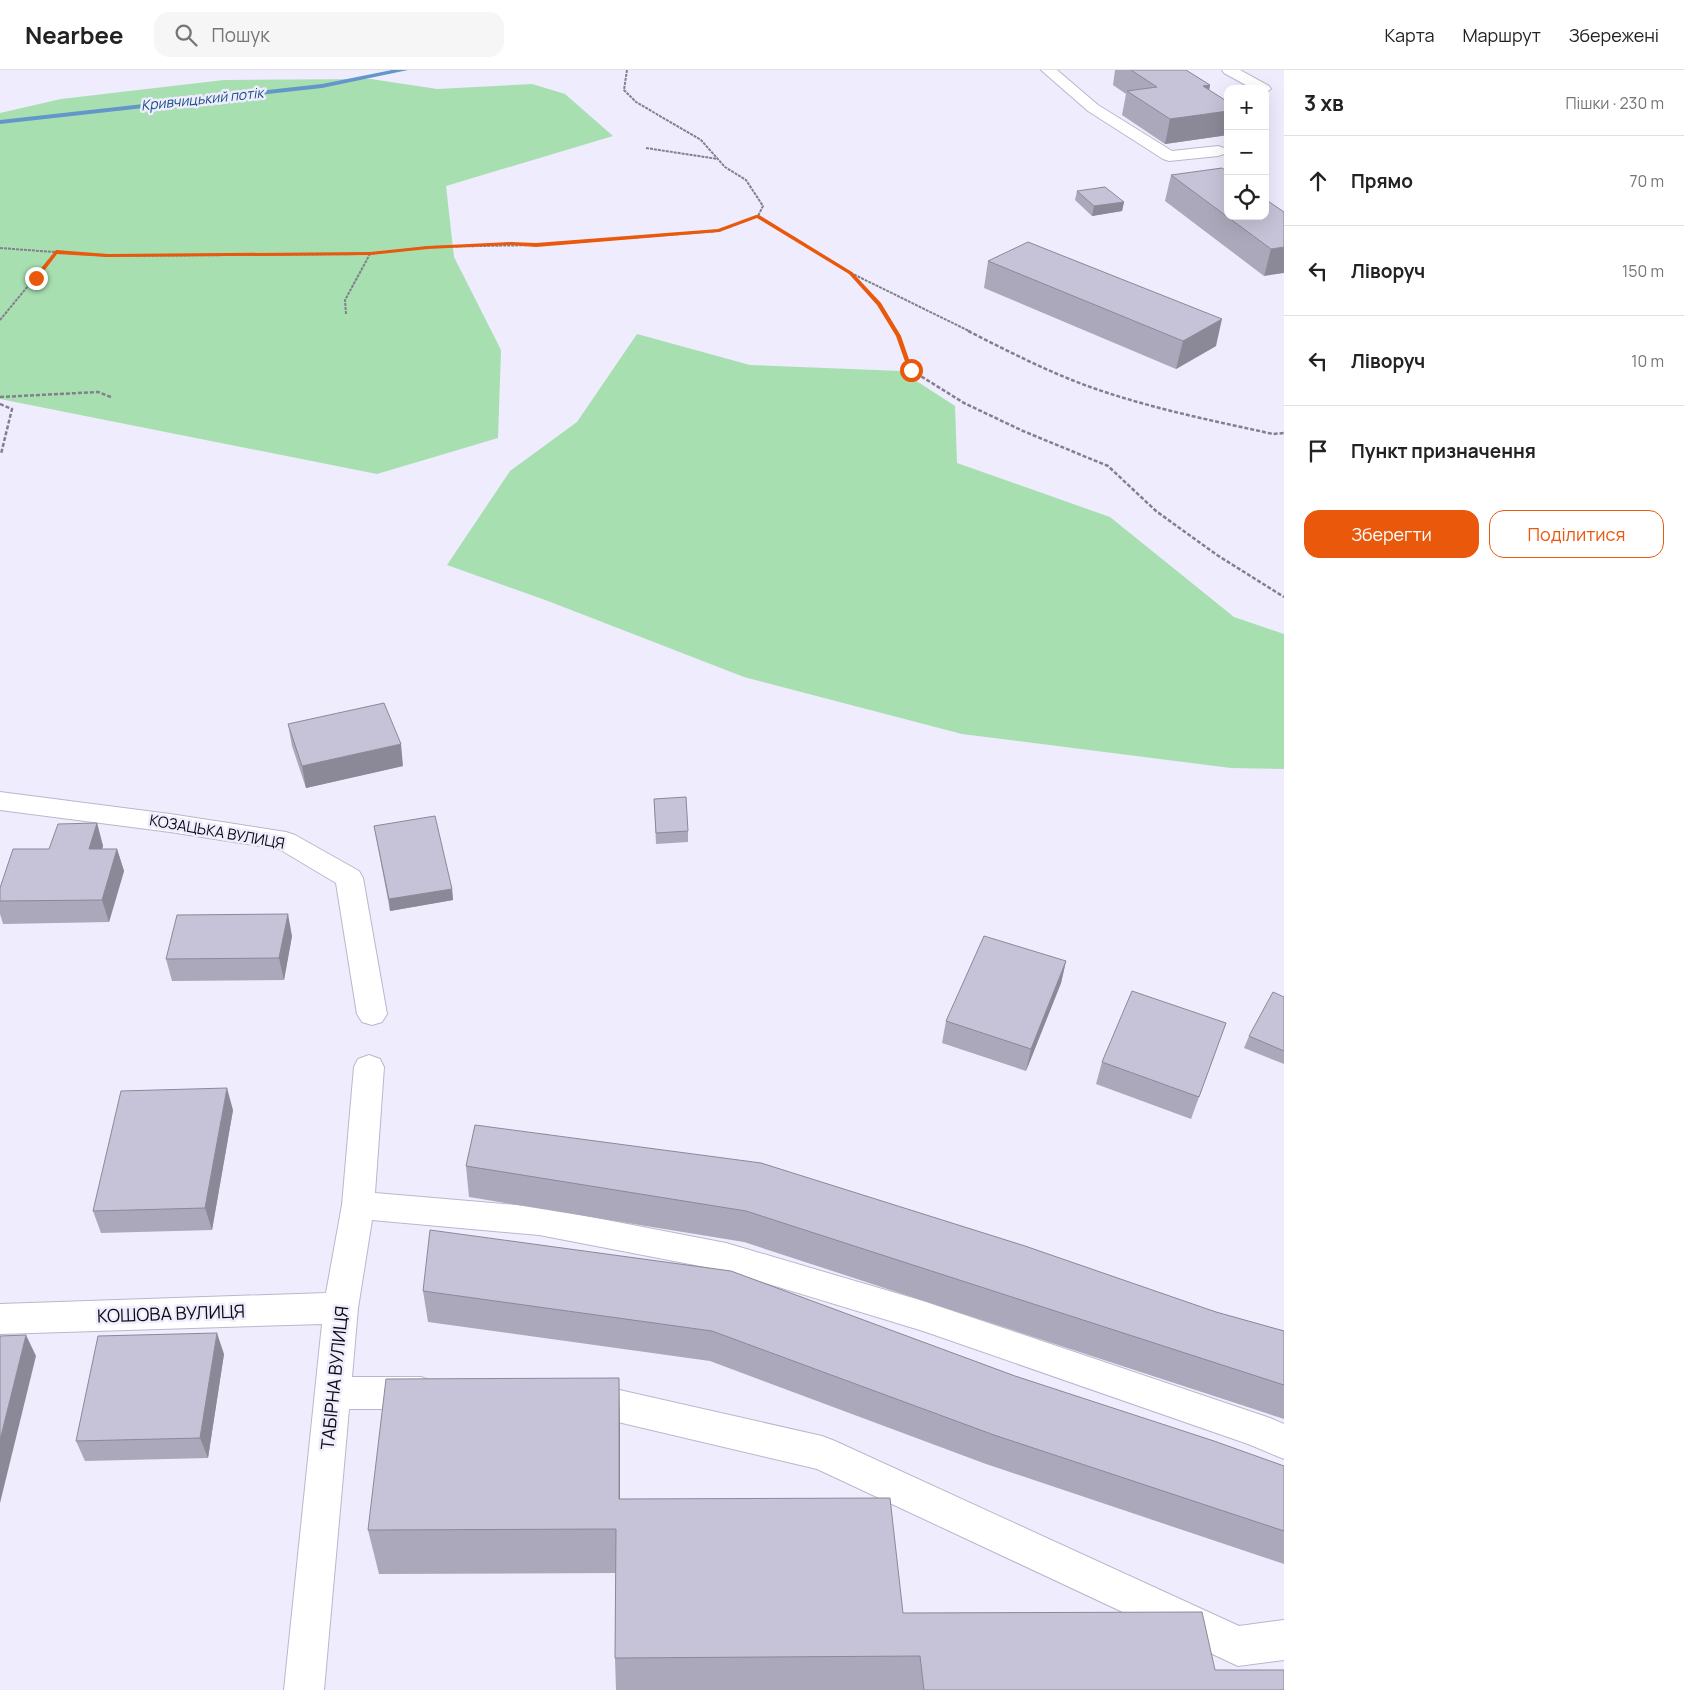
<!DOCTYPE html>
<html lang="uk">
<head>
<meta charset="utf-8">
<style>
	:root { --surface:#fff; --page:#f6f6f6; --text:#222; --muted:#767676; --line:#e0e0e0; --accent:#ea580c }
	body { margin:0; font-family:Manrope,sans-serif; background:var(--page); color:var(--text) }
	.controls { position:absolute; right:15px; top:15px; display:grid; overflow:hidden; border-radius:10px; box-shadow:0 5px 20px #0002 }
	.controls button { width:45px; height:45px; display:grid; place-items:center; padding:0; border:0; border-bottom:1px solid var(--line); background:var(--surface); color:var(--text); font:25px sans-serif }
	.stop { position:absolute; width:15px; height:15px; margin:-11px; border:4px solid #ea580c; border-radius:50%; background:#fff }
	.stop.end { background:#ea580c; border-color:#fff; box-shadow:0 1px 5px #0008 }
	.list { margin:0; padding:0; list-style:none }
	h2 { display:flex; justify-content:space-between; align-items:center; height:65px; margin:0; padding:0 20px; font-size:21px }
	h2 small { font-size:16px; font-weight:400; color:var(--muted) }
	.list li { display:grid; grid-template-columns:32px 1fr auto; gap:15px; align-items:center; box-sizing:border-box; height:90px; padding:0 20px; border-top:1px solid var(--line) }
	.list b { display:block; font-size:19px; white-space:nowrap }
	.list em { font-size:16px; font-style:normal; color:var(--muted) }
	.actions { display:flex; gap:10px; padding:15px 20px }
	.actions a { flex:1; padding:11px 0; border:1px solid var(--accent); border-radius:15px; text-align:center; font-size:18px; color:var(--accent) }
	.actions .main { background:var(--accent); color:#fff }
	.icon { flex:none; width:28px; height:28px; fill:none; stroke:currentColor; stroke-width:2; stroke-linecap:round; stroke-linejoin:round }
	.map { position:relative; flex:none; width:1284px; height:1620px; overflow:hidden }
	header { display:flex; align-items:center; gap:30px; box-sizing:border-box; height:70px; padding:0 25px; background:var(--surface); border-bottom:1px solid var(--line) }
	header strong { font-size:24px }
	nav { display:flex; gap:28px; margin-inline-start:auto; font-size:18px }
	.search { width:350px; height:45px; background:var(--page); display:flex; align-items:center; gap:12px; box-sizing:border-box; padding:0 18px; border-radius:15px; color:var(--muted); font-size:19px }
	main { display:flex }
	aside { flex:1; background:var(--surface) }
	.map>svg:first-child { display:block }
	.green { fill:#a7dfb0 }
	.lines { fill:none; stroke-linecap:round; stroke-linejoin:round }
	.stream { fill:#6396c9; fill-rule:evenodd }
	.service-casing { stroke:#bab7cc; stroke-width:2 }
	.minor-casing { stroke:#bab7cc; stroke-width:2 }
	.path-far1 { stroke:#81808c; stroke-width:2; stroke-dasharray:3 1; stroke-linecap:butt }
	.path { stroke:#81808c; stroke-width:2.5; stroke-dasharray:4 2; stroke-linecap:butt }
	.service { fill:#fff; fill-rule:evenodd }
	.minor { fill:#fff; fill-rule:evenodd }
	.wall { fill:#aaa8ba }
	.shaded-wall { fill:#8b8897 }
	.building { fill:#c6c3d8; stroke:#8b8897 }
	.route { fill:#ea580c }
	.labels { text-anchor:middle; stroke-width:5; stroke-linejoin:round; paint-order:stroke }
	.far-water-label { font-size:14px; font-style:italic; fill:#164e7e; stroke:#eeecfd }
	.street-label { font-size:15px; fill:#0c0b12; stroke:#eeecfd }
	.near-street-label { font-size:18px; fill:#0c0b12; stroke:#eeecfd }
</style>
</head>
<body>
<header>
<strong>Nearbee</strong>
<div class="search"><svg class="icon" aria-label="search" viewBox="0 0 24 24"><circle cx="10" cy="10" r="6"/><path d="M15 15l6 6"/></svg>Пошук</div>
<nav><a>Карта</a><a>Маршрут</a><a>Збережені</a></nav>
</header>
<main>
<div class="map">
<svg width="1284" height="1620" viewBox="0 0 1284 1620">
	<rect width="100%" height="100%" fill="#eeecfd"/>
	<!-- green -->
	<g class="green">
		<path d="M371,9l66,10 95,-5 33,10 48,42 -167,50 8,71 47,93 -3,88 -121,36 -377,-75v-286l61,-14 163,-19z"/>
		<path d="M637,264l113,31 151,6 54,35 2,57 153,54 124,100 50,17v135l-53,-1 -269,-34 -218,-57 -196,-76 -101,-36 63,-94 67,-49z"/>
	</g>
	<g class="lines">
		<!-- stream -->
		<path class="stream" d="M392,0h16l-86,18 -322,36v-4l322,-36z"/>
		<!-- service casing -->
		<g class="service-casing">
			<g id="service">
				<path d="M1041,0h16l41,35 74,46 46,-5 6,2 2,3 -2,3 -6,2 -49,5 -6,-2 -75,-48z"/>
				<path d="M1222,0h18l29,16 2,3 -6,4v-4h-12l-29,-16z"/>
			</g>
		</g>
		<!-- minor casing -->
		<g class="minor-casing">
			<g id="minor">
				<path d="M0,722l170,22 116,18 9,3 64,36 4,7 24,136 -5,8 -10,3 -10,-3 -5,-8 -21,-131 -57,-34 -109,-17 -170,-22z"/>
				<path d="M369,985l11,4 4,8 -9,126 164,14 187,36 197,58 347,117 14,6v35l-36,-15 -325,-113 -197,-60 -187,-36 -167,-15 -14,88 -6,69h69l13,5 5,11 -5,11 -13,5h-72l-25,281h-40l38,-366 -322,10v-30l326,-11 16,-88 12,-138 4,-8z"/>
				<path d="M584,1312l238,54 13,5 404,185 45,-6v40l-46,6 -421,-197 -233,-55 -13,-4 -5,-12 5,-12z"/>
			</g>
		</g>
		<!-- path-far1 -->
		<g class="path-far1">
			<path d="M627,0l-3,20 12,12 65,38 24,27 21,13 17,26 -5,10 93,57 120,59"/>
			<path d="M646,78l72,11"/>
			<path d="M0,178l108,8 262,-2 58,-7 108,-2 183,-14 39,-15"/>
			<path d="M853,205l26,29 18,28"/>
			<path d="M346,244l-1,-14 25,-46"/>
			<path d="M0,250l56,-68"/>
		</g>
		<!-- path -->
		<g class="path">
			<path d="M896,261l15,39 53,33 59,28 85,35 48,45 61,44 67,42"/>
			<path d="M968,261c42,21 84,43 128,58 58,20 118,32 177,45l11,-1"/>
			<path d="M0,327l98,-5 13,5"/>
			<path d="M0,334l12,5 -11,45"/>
		</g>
		<!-- service -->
		<use href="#service" class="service"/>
		<!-- minor -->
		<use href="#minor" class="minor"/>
	</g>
	<!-- wall -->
	<g class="wall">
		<path d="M1115,0h71l24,15 -1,5 19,12v33l-63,9 -43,-29 4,-21 -13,-9z"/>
		<path d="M1171,105l113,37 -20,64 -99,-75z"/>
		<path d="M1077,121l47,11 -2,9 -30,5 -17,-16z"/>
		<path d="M988,191l228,85 -40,23 -192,-81z"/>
		<path d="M288,654l115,42 -97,22 -14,-42z"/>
		<path d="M654,729l34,32v11l-32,2z"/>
		<path d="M97,753l6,23 -1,3h15l7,22 -15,51 -106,2 -3,-10v-13l49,-52z"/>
		<path d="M374,756l78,63 1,11 -63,11z"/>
		<path d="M292,866l-8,44 -112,1 -6,-22z"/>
		<path d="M1066,891l-5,22 -35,88 -84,-28 4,-22z"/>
		<path d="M1284,927v67l-40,-16 5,-12z"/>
		<path d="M1226,953l-35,96 -95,-35 6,-22z"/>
		<path d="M233,1040l-21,120 -111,3 -8,-22z"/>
		<path d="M475,1055l741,187 68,19v88l-540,-177 -275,-45 -3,-31z"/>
		<path d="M731,1201l284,105 269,90v98l-298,-100 -276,-103 -282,-39 -5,-31z"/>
		<path d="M224,1284l-16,104 -123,3 -9,-20z"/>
		<path d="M619,1308l1,121 283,114 312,57 69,20h-668l-1,-32 1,-85 -237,1 -11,-44z"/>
	</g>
	<!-- shaded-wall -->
	<g class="shaded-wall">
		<path d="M1210,15l-5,25 -2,-24z"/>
		<path d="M1228,41v24l-63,9 5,-25z"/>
		<path d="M1124,132l-2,9 -30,5 2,-10z"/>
		<path d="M1284,177v26l-20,3 7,-27z"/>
		<path d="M1222,249l-6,27 -40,23 7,-28z"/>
		<path d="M401,674l2,22 -97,22 -4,-22z"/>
		<path d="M97,753l6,23 -8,25 -6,-22z"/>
		<path d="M117,779l7,22 -15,51 -7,-22z"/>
		<path d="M452,819l1,11 -63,11 -1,-12z"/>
		<path d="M288,844l4,22 -8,44 -5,-22z"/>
		<path d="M1066,891l-5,22 -35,88 5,-22z"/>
		<path d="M227,1018l6,22 -21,120 -7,-22z"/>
		<path d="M217,1263l7,21 -16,104 -8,-20z"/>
		<path d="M26,1265l10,21 -36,147v-63z"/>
		<path d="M619,1308l1,47v119l-1,-45z"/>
	</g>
	<!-- building -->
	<g class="building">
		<path d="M1131,0h55l24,15 -7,1 25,16v9l-58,8 -43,-28 30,-4z"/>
		<path d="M1222,98l6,4v44h37v-17l19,13v35l-13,2 -100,-74z"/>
		<path d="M1105,117l19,15 -30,4 -17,-15z"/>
		<path d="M1028,172l194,77 -39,22 -195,-80z"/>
		<path d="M384,633l17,41 -99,22 -14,-42z"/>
		<path d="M686,727l2,34 -32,2 -2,-34z"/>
		<path d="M435,746l17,73 -63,10 -15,-73z"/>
		<path d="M97,753l-8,26h28l-15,51 -102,1v-13l13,-39h36l9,-25z"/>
		<path d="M288,844l-9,44 -113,1 11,-44z"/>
		<path d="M984,866l82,25 -35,88 -85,-28z"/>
		<path d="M1132,921l94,32 -27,74 -97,-35z"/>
		<path d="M1273,922l11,5v54l-35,-15z"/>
		<path d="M227,1018l-22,120 -112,3 28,-120z"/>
		<path d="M475,1055l286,38 264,83 191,66 68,19v54l-538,-174 -280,-45z"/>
		<path d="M430,1160l301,41 284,105 199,65 70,25v65l-290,-96 -282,-104 -289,-40z"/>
		<path d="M217,1263l-17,105 -124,3 22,-105z"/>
		<path d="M26,1265l-26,105v-104z"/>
		<path d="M619,1308v121l271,-1 13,115 299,-1 13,58h69v20h-360l-4,-34 -305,2 1,-129 -248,1 18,-151z"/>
	</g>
	<!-- route -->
	<path class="route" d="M756,145h3l93,57 29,31 20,33 12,35 -5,-1 -12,-34 -19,-31 -28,-31 -92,-56 -38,14 -183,15 -25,-2 -83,4 -58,6 -262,2 -51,-3 -19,25 -5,-1 23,-28 52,4 262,-2 58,-6 83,-4 25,1 182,-14z"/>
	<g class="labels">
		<!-- far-water labels -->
		<g class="far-water-label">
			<text transform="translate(202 29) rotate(-6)" y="5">Кривчицький потік</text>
		</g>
		<!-- street labels -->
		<g class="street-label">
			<text transform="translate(217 762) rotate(10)" y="5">КОЗАЦЬКА ВУЛИЦЯ</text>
		</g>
		<!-- near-street labels -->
		<g class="near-street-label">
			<text transform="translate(171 1244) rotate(-2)" y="6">КОШОВА ВУЛИЦЯ</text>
			<text transform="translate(335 1308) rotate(-84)" y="6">ТАБІРНА ВУЛИЦЯ</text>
		</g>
	</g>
</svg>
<div class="controls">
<button>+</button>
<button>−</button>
<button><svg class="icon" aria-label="locate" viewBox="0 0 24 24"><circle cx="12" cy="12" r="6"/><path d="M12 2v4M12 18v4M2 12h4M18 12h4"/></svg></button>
</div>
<div class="stop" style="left:911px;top:300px"></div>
<div class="stop end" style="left:36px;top:208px"></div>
</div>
<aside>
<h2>3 хв<small>Пішки · 230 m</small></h2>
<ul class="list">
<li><svg class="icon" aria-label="ahead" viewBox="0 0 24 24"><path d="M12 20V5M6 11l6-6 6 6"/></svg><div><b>Прямо</b></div><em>70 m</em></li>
<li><svg class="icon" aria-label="left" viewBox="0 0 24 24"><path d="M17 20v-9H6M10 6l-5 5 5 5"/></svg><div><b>Ліворуч</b></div><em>150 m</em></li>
<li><svg class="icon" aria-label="left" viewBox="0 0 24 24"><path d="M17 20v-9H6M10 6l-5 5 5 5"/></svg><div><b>Ліворуч</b></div><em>10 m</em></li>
<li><svg class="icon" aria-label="arrive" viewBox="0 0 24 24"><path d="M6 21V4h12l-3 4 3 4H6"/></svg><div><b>Пункт призначення</b></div></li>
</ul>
<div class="actions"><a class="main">Зберегти</a><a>Поділитися</a></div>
</aside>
</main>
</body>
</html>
